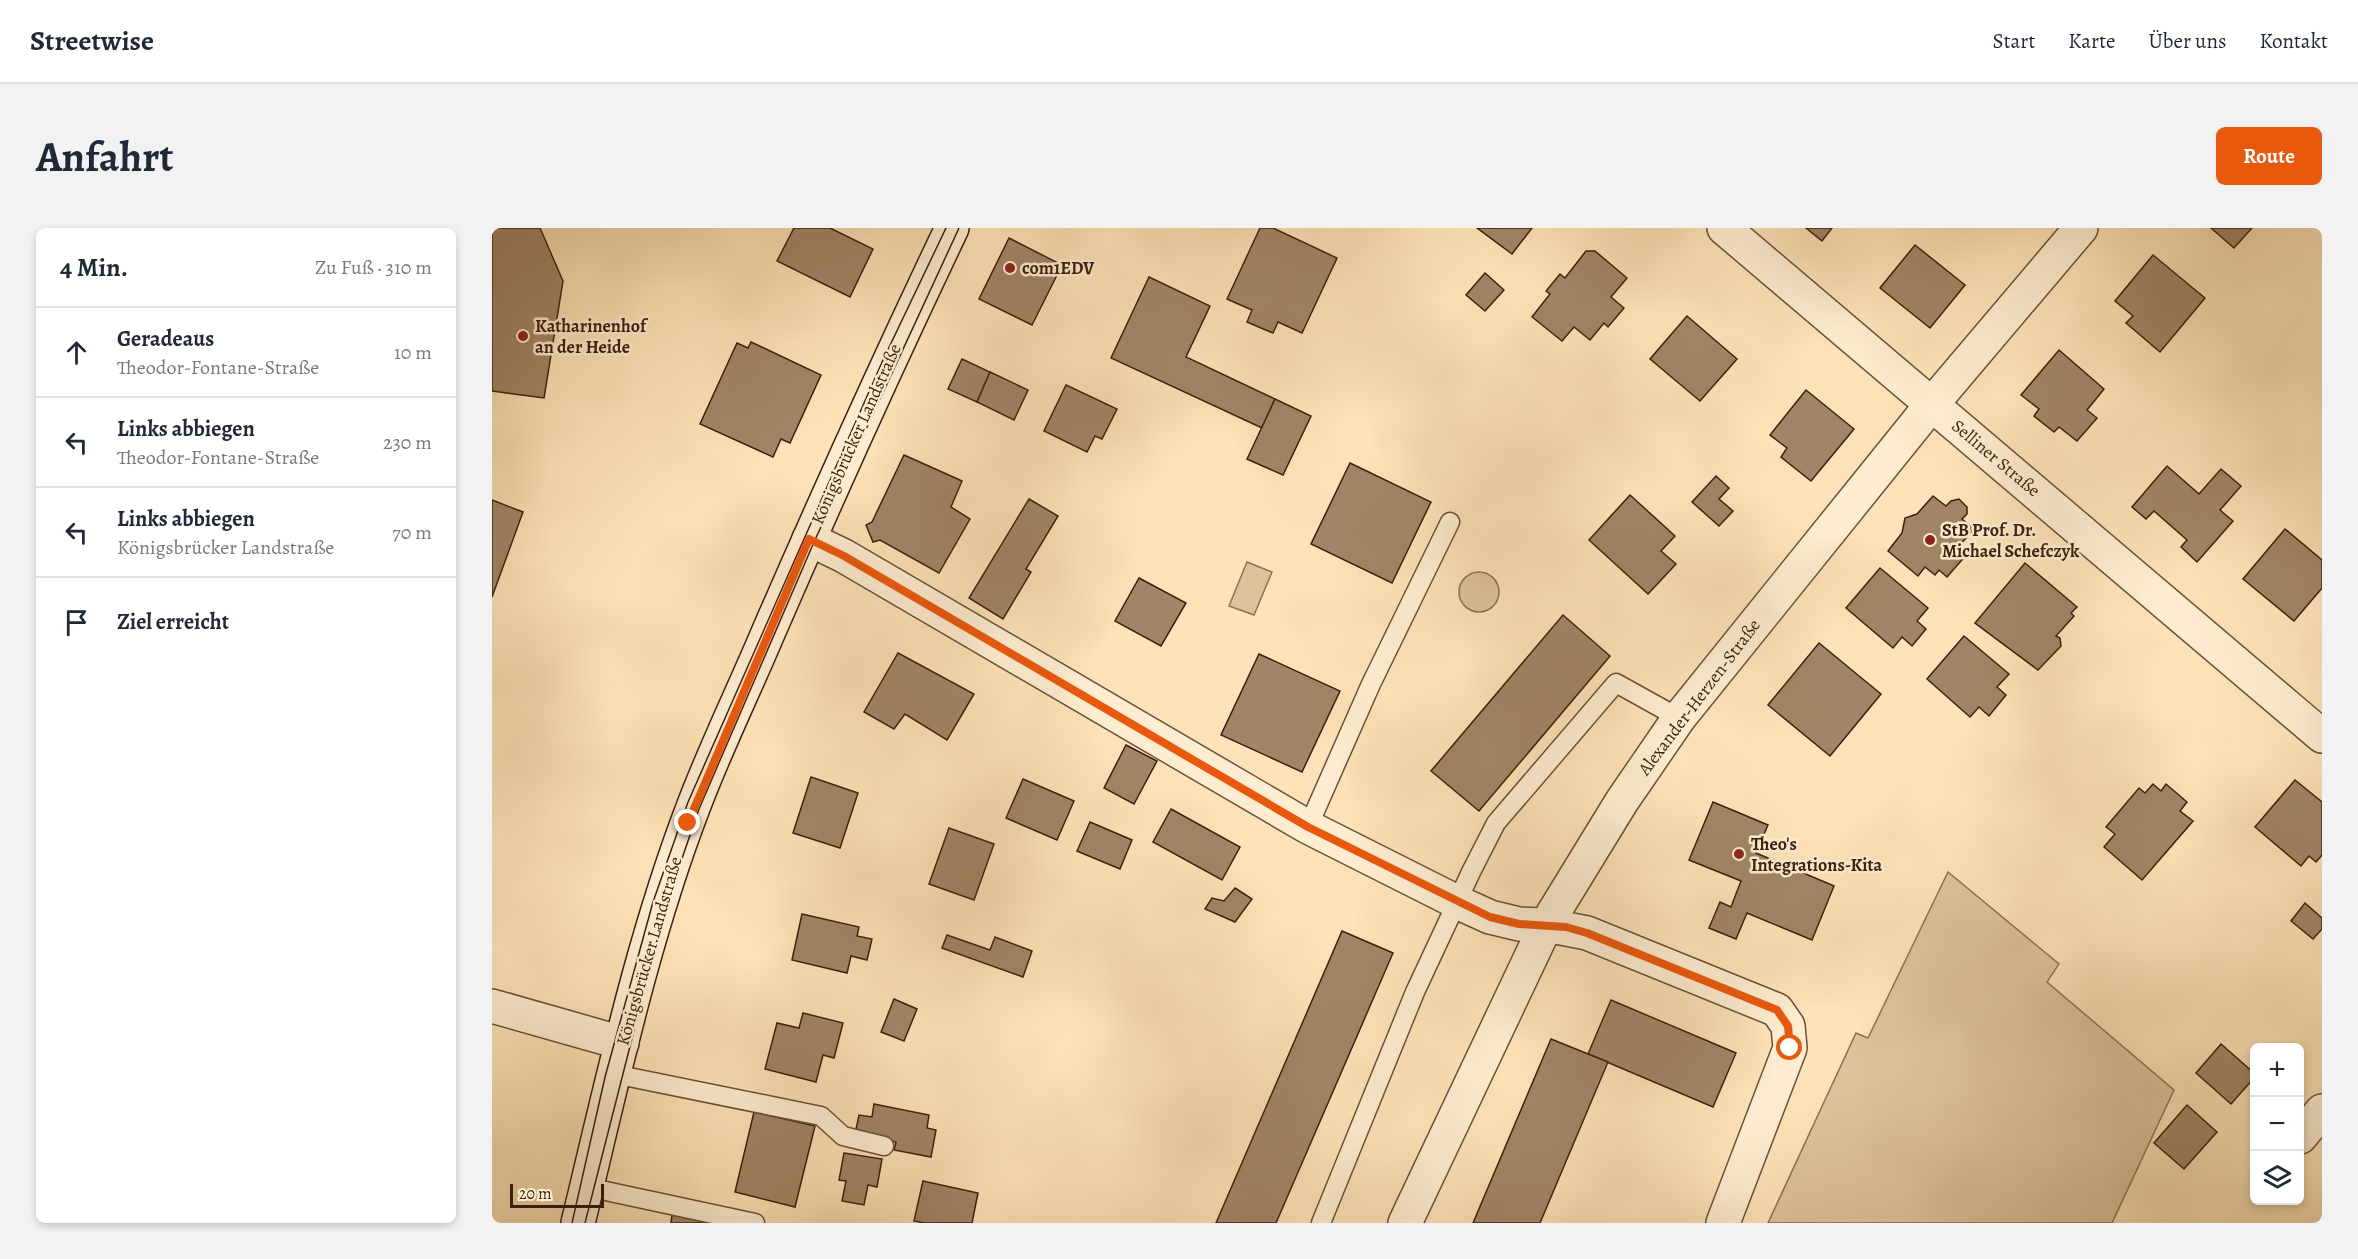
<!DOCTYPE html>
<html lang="de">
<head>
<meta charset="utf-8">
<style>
	:root { --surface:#fff; --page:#f2f2f3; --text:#1f2937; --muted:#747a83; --line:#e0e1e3; --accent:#ea580c }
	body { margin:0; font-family:Alegreya,serif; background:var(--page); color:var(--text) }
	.controls { position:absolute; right:18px; bottom:18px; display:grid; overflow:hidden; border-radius:9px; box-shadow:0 3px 9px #0003 }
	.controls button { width:54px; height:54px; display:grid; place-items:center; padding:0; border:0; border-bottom:2px solid var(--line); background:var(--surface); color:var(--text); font:30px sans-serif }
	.scale { position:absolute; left:18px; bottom:15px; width:94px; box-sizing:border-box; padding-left:6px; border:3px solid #3e1f0e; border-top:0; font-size:16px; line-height:21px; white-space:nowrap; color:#3e1f0e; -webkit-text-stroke:4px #feedd0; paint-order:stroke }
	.stop { position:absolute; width:18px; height:18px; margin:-14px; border:4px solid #ea580c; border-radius:50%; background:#fff }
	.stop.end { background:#ea580c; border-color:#fff; box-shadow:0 2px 6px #0008 }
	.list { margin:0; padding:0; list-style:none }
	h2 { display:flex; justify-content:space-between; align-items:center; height:78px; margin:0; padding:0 24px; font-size:26px }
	h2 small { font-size:20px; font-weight:400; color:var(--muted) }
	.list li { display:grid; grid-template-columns:39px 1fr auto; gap:18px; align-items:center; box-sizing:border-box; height:90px; padding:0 24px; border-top:2px solid var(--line) }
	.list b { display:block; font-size:22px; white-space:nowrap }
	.list p { margin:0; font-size:20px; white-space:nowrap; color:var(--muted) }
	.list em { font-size:20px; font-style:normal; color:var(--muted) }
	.icon { flex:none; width:33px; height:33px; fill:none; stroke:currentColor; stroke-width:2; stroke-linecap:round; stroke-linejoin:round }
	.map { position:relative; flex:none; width:1830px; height:995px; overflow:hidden; border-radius:9px }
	header { display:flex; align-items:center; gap:36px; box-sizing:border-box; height:84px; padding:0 30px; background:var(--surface); border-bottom:2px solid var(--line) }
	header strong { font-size:28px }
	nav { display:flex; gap:33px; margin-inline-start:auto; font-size:21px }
	.intro { display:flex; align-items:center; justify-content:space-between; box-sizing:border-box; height:144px; padding:0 36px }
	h1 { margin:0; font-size:42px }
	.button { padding:15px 27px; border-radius:9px; background:var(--accent); color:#fff; font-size:21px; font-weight:700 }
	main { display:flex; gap:36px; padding:0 36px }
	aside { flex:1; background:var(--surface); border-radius:9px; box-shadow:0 3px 9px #0003 }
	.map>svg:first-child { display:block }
	.green { fill:#ddc29a; stroke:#8e7054; stroke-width:1.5 }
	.building { fill:#a18566; stroke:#3e1f0e; stroke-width:1.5 }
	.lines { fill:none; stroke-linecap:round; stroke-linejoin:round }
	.service-casing { stroke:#6e5038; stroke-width:21 }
	.minor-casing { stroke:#6e5038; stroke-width:36 }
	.secondary-casing { stroke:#3e1f0e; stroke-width:36 }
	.service { stroke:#feedd0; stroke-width:18 }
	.minor { stroke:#feedd0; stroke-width:33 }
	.secondary { stroke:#feedd0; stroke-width:33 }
	.tram { stroke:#3e1f0e; stroke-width:1.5 }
	.route { stroke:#ea580c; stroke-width:8 }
	.poi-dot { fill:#8f2418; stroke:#feedd0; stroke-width:2 }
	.labels { text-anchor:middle; stroke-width:5; stroke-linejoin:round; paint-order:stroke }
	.poi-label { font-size:18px; font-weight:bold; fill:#3e1f0e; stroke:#feedd0; text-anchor:start }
	.street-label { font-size:18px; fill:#3e1f0e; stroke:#feedd0 }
</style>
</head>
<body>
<header>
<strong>Streetwise</strong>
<nav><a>Start</a><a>Karte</a><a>Über uns</a><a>Kontakt</a></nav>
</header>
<div class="intro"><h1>Anfahrt</h1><a class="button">Route</a></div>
<main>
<aside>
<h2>4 Min.<small>Zu Fuß · 310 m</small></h2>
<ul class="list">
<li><svg class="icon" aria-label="ahead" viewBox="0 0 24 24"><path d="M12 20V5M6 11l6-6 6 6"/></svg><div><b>Geradeaus</b><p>Theodor-Fontane-Straße</p></div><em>10 m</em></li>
<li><svg class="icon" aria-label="left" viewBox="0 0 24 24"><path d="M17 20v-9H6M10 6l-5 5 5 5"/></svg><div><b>Links abbiegen</b><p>Theodor-Fontane-Straße</p></div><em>230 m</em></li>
<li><svg class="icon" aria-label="left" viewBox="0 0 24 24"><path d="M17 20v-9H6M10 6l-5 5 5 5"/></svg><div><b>Links abbiegen</b><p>Königsbrücker Landstraße</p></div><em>70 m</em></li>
<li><svg class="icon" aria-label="arrive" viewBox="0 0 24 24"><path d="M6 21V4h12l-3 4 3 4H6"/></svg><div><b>Ziel erreicht</b></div></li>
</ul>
</aside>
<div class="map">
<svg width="1830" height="995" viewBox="0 0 1830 995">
	<rect width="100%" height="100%" fill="#fde3b7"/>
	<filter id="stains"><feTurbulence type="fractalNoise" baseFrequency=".00333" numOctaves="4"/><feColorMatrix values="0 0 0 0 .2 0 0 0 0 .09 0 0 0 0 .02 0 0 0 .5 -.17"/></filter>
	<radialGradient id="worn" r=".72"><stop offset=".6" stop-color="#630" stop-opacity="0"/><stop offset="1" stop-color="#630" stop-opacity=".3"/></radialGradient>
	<!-- green -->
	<g class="green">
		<path d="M755,334l25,10 -18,43 -25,-9z"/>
		<circle cx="987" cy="364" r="20"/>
		<path d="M1456,644l111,92 -12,18 127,108 -62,133h-344l88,-190 12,5z"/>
	</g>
	<!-- building -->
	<g class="building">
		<path d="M0,0h48l23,53 -19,117 -52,-7z"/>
		<path d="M302,0h36l43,21 -23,48 -73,-36z"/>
		<path d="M768,0h13l64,30 -35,75 -24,-11 -5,11 -26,-11 5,-12 -25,-11z"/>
		<path d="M985,0h55l-20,26z"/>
		<path d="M1314,0h26l-10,13z"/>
		<path d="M1719,0h41l-18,20z"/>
		<path d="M517,10l53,27 -30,60 -53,-26z"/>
		<path d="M1423,17l50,40 -35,43 -50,-40z"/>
		<path d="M1094,23h9l32,27 -16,19 13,11 -16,19 -4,-4 -14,17 -16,-13 -12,14 -30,-24 18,-23 -4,-3 14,-17 5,4z"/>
		<path d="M1661,27l52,43 -45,54 -34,-29 7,-7 -18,-15z"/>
		<path d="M993,45l19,17 -19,21 -19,-16z"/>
		<path d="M657,49l61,29 -24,51 89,42 -13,29 -151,-70z"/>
		<path d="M1195,88l50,43 -37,42 -50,-42z"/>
		<path d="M259,114l70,33 -31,68 -9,-4 -8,18 -73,-33 37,-81 11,5z"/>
		<path d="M1567,122l45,39 -17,21 10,8 -20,23 -18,-14 -5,5 -20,-16 5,-7 -18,-14z"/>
		<path d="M470,131l28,13 -13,30 -29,-13z"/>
		<path d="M498,144l38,18 -14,30 -37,-18z"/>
		<path d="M574,157l51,24 -15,30 -7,-3 -8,16 -43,-21z"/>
		<path d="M1314,162l48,39 -43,52 -30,-24 6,-9 -17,-13z"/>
		<path d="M783,171l36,17 -28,59 -36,-16z"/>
		<path d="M412,227l58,26 -11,26 19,12 -31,54 -59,-33 -7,2 -7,-17 6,-3z"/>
		<path d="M858,235l81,39 -39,81 -81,-39z"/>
		<path d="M1675,238l32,28 22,-25 20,17 -21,24 13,11 -36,41 -16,-15 6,-7 -33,-29 -8,8 -14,-12z"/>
		<path d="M1224,248l13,12 -10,11 14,12 -14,15 -27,-24z"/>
		<path d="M1138,267l45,41 -14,15 15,13 -28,30 -59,-54z"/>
		<path d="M1441,268l13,10 5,-5 8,-2 8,8v7l-5,5 12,10 -16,18 9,7 -20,23 -8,-7 -4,5 -10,-8 -7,9 -30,-25 14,-18 3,-15 12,-4z"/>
		<path d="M537,271l29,17 -32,53 5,3 -28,47 -34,-21z"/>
		<path d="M0,272l31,12 -31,85z"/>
		<path d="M1793,301l37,31v28l-28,33 -51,-42z"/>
		<path d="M1533,335l52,44 -6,6 3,3 -18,20 4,2 1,8 -23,24 -63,-47z"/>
		<path d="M1388,340l48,40 -11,13 9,8 -14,17 -10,-9 -9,11 -47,-40z"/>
		<path d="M647,350l47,25 -25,43 -46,-25z"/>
		<path d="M1071,387l47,41 -131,155 -48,-40z"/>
		<path d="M1472,408l45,38 -12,13 9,8 -17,21 -10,-9 -9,10 -43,-38z"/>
		<path d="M1327,415l62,51 -51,62 -62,-51z"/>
		<path d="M406,425l76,41 -27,46 -42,-26 -11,15 -30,-17z"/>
		<path d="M767,426l81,37 -38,81 -81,-37z"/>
		<path d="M634,517l31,16 -23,43 -30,-16z"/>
		<path d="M319,549l47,16 -18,55 -47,-15z"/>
		<path d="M531,551l51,22 -17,39 -51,-22z"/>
		<path d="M1803,552l27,22v53l-6,7 -7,-6 -8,10 -46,-39z"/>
		<path d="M1661,556l8,7 5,-7 21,18 -7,9 13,10 -51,59 -38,-33 11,-13 -9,-7 33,-39 6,5z"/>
		<path d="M1221,574l55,23 -12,28 78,33 -22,54 -65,-27 -11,26 -27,-11 11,-26 11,5 10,-26 -52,-21z"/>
		<path d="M679,581l69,38 -18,33 -69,-38z"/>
		<path d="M598,594l42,18 -12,29 -43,-18z"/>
		<path d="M457,600l45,16 -20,56 -45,-16z"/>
		<path d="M743,660l17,11 -17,23 -30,-13 7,-11 12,3z"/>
		<path d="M1813,675l17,15v11l-9,10 -22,-18z"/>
		<path d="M310,686l57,13 -2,9 15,3 -5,21 -16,-4 -4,17 -55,-13z"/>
		<path d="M850,703l51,22 -117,270h-60z"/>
		<path d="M455,707l43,15 5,-13 37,14 -9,26 -81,-29z"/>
		<path d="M402,771l23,10 -13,32 -23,-9z"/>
		<path d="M1119,772l125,53 -23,54 -125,-53z"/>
		<path d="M311,785l40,10 -9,35 -11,-3 -7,27 -51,-13 12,-46 22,5z"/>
		<path d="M1059,811l57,23 -68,161h-67z"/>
		<path d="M1729,816l33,29v5l-23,26 -35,-31z"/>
		<path d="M382,876l55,11 -2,13 9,2 -5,27 -37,-7 2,-8 -41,-8 4,-19 13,2z"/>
		<path d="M1695,877l30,27 -33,37 -30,-26z"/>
		<path d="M262,884l61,14 -20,81 -60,-15z"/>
		<path d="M352,925l38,6 -5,28 -9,-2 -4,20 -22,-4 4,-20 -7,-1z"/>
		<path d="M431,953l55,12 -6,30h-48l-10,-2z"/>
		<path d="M180,987l39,8h-40z"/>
	</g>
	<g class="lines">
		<!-- service casing -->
		<g class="service-casing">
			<g id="service">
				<path d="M816,599l63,-143 79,-162"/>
				<path d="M122,846l207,42 22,20 41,10"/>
				<path d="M95,959l168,36"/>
				<path d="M829,995l94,-231 56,-120 25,-49 120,-140 63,35"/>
			</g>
		</g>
		<!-- minor casing -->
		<g class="minor-casing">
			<g id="minor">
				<path d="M1232,0l598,508"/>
				<path d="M317,311l35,17 464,271 149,75 33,15 29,7 27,1 41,8 190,77 11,16 2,22 -67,175"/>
				<path d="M0,778l130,37"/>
				<path d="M1808,909l22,-26"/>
				<path d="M913,995l141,-298 76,-124 57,-83 253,-314 149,-176"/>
			</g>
		</g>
		<!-- secondary casing -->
		<g class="secondary-casing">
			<path id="secondary" d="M86,995c34,-140 64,-283 116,-418 22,-58 50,-115 74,-172 59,-136 120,-271 184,-405"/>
		</g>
		<!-- service -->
		<use href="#service" class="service"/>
		<!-- minor -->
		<use href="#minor" class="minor"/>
		<!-- secondary -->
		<use href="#secondary" class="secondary"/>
		<!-- tram -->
		<g class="tram">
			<path d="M80,995l33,-146 48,-175 35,-100 195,-442 63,-132"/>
			<path d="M93,995l81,-318 33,-96 115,-267 145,-314"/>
		</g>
	</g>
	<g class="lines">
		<!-- route -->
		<path class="route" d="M196,595l121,-284 35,17 464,271 182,90 29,7 47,3 21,6 190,77 11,16 2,22"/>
	</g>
	<!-- markers -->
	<g class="poi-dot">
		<circle cx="518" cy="40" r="6"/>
		<circle cx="31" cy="108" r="6"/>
		<circle cx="1438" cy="312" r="6"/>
		<circle cx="1247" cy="626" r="6"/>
	</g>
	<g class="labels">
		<!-- poi labels -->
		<g class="poi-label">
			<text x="530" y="46">com1EDV</text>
			<text x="43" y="104">Katharinenhof<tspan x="43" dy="21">an der Heide</tspan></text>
			<text x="1450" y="308">StB Prof. Dr.<tspan x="1450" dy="21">Michael Schefczyk</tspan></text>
			<text x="1259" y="622">Theo's<tspan x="1259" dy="21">Integrations-Kita</tspan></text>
		</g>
		<!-- street labels -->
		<g class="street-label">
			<text transform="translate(364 206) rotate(-66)" y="6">Königsbrücker Landstraße</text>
			<text transform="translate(1504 230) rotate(40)" y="6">Selliner Straße</text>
			<text transform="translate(1207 469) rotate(-53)" y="6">Alexander-Herzen-Straße</text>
			<text transform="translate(157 723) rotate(-74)" y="6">Königsbrücker Landstraße</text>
		</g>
	</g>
	<rect width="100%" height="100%" filter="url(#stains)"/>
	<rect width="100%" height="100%" fill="url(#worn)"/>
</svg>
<div class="controls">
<button>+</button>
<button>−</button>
<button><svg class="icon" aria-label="layers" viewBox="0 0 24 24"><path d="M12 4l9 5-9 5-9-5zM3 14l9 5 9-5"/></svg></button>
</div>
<div class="scale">20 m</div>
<div class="stop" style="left:1298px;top:820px"></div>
<div class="stop end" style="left:196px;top:595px"></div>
</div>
</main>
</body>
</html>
